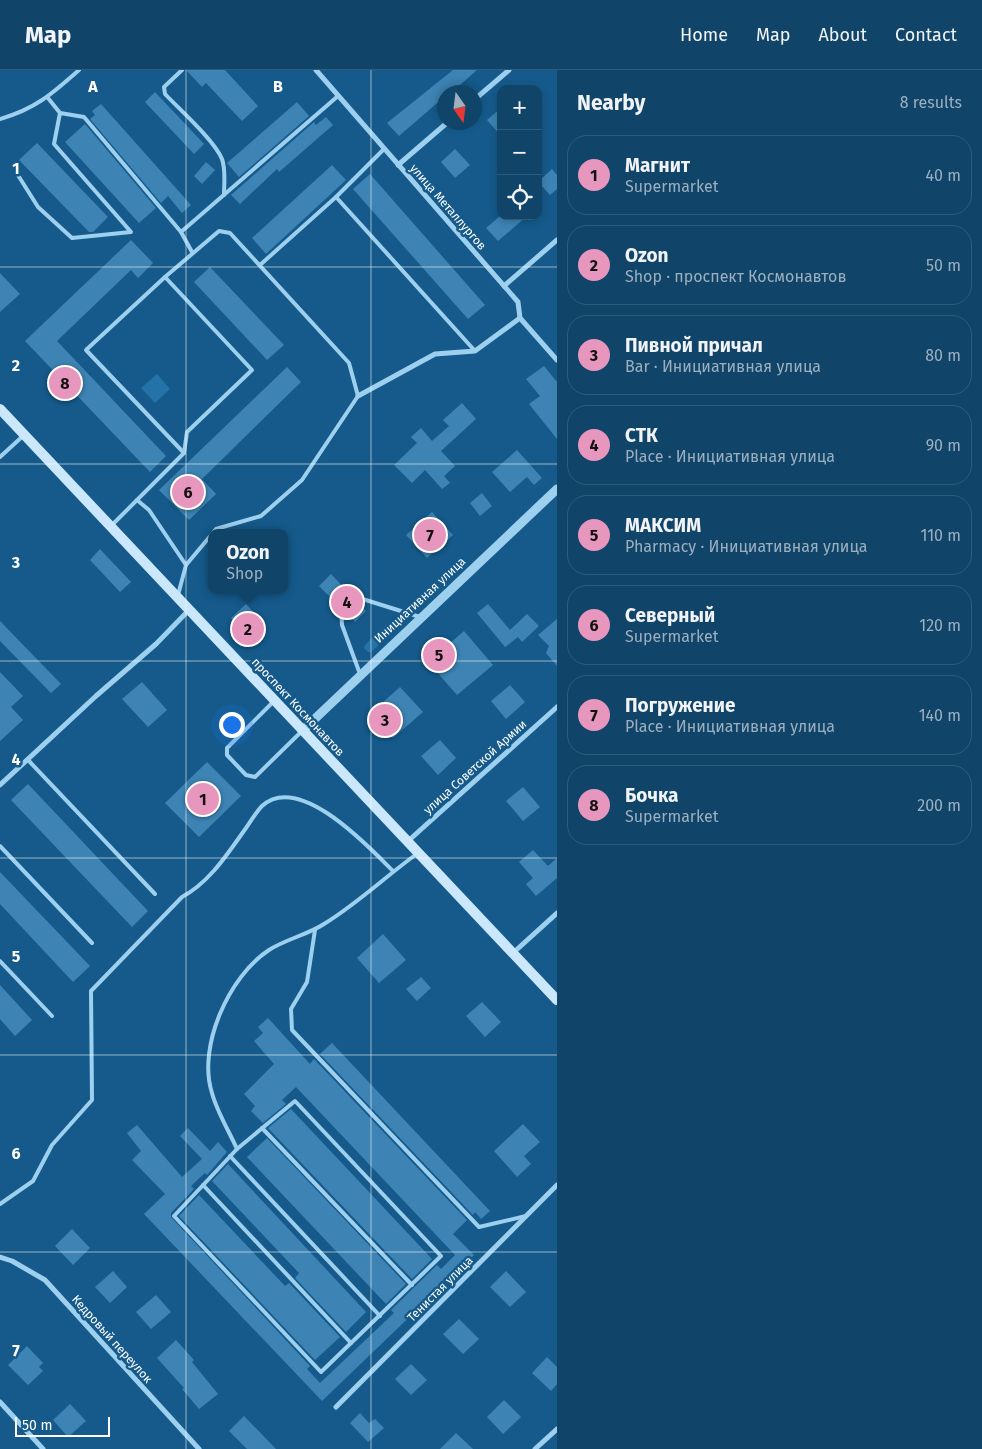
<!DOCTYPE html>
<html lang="en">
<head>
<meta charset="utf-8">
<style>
	:root { --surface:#104468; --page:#1e4e71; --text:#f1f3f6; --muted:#9cb0c0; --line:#305c7c; --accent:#e797bd }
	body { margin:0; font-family:"Fira Sans",sans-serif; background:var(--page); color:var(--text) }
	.controls { position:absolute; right:15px; top:15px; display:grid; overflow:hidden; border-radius:10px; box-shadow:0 2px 8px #0003 }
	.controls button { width:45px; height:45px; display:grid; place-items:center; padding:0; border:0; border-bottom:1px solid var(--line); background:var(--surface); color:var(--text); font:25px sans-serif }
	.compass { position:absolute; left:437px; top:15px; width:45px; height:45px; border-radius:50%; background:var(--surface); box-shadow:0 2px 8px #0003; rotate:166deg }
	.scale { position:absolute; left:15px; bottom:12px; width:95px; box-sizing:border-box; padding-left:5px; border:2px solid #fff; border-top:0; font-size:14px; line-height:18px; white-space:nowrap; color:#fff; -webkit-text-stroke:4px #155a8b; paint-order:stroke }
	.you { position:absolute; left:231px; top:654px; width:18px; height:18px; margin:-12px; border:4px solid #fff; border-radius:50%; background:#1a73e8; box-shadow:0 0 0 8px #1a73e833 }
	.badge { display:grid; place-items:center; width:32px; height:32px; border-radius:50%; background:var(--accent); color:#111; font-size:16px; font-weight:700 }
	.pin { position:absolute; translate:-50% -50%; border:2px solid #fff; box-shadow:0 1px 5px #0006 }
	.popup { position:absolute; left:208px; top:459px; width:80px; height:65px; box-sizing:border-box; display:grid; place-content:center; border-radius:10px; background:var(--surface); filter:drop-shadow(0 1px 4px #0005); font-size:16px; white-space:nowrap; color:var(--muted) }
	.popup b { font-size:19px; color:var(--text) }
	.popup::after { content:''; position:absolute; left:50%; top:100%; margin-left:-10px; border:10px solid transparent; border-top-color:var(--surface) }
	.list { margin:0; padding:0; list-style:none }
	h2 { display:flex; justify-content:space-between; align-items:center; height:65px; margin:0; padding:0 20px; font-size:21px }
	h2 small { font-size:16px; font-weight:400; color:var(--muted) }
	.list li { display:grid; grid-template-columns:32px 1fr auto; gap:15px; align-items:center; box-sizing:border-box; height:80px; margin:0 10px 10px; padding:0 10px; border:1px solid var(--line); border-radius:20px }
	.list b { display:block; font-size:19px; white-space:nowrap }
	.list p { margin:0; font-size:16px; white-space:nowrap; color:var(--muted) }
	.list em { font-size:16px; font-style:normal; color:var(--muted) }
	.icon { flex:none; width:28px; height:28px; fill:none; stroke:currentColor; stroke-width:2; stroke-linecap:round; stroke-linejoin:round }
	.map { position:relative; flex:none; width:557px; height:1379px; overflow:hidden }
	header { display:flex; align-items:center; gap:30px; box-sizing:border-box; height:70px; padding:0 25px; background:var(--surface); border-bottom:1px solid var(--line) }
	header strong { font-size:24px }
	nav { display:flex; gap:28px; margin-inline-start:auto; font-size:18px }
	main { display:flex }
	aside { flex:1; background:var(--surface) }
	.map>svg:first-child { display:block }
	.green { fill:#2473a8 }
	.building { fill:#3d84b4 }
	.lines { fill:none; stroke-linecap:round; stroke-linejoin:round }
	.service { stroke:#9dcfef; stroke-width:4 }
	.minor { stroke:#9dcfef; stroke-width:5 }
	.tertiary { stroke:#9dcfef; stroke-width:9 }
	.secondary { stroke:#cbe7fb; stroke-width:10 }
	.grid { fill:none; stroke:#fff; stroke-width:1; stroke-opacity:0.55 }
	.labels { text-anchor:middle; stroke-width:5; stroke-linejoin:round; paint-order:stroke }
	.street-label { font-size:12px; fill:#fff; stroke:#155a8b }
	.grid-label { font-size:16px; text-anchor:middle; font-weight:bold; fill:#fff; stroke:#155a8b; stroke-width:5; stroke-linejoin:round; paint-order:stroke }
</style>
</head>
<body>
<header>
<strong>Map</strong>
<nav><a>Home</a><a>Map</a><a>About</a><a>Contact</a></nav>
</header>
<main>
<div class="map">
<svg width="557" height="1379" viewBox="0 0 557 1379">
	<rect width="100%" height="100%" fill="#155a8b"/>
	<!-- green -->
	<g class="green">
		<path d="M157,304l13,15 -15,14 -14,-15z"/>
		<path d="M388,553l7,6 -2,3 -22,20h-3l-4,-4 1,-3z"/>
	</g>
	<!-- building -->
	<g class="building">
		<path d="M186,0h39l33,36 -16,15 -36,-38 -4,4z"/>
		<path d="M453,0h24l-25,22h-8v5l-45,39 -12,-13z"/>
		<path d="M155,22l49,52 -10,10 -49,-52z"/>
		<path d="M297,32l12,14 -70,61 -12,-14z"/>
		<path d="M101,34l90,101 -9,8 -14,-17 -7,7 -71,-84 5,-4 -3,-4z"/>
		<path d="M501,38v28l-14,-16z"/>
		<path d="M326,47l7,8 -54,47 -2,-3 -37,35 -9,-9 83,-73 2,3z"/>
		<path d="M85,54l71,84 -17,15 -74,-81z"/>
		<path d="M37,73l71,74 -15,15h-4l-70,-72z"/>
		<path d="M455,79l15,16 -15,13 -14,-16z"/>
		<path d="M206,92l9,8 -13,14 -8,-8z"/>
		<path d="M332,95l14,15 -80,74 -14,-16z"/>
		<path d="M552,99l5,6v14l-7,6 -12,-13z"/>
		<path d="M370,104l115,131 -17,14 -115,-130z"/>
		<path d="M500,146h27l-29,25 -12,-13z"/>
		<path d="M131,170l22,23 -15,15 -7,-8 -74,71 109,115 -16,16 -125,-131z"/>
		<path d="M210,197l74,78 -17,15 -73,-78z"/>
		<path d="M0,203l20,21 -20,18z"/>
		<path d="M544,296l13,16v57l-28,-35 11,-8 -14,-17z"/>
		<path d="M287,297l14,15 -99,97 14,15 -27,26 -30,-30z"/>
		<path d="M462,333l14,16 -35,32 14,15 -11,10 6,7 -8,6 -17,-19 -13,13 -18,-18 23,-22 -6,-6 10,-9 11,13 17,-15 -6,-6z"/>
		<path d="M517,380l25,28 -8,7 -7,-8 -17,15 -18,-20z"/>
		<path d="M482,423l10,13 -12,10 -10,-13z"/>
		<path d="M432,442l21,23 -26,23 -21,-23z"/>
		<path d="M100,479l31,33 -11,10 -30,-32z"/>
		<path d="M331,504l19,20 1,5 6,2 9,10 -11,11 -10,-10 -1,-7h-6l-19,-19z"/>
		<path d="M246,534l17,18 -16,14 -16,-18z"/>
		<path d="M488,534l22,26 17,-16 12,12 -17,16 -4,-5 -13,10 -28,-34z"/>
		<path d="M557,549v47l-11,-13 3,-7 -11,-11z"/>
		<path d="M0,551l61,63 -10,9 -51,-52z"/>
		<path d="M464,561l29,34 -36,30 -29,-33z"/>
		<path d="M0,602l23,24 -12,11 12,13 -23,21z"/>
		<path d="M142,612l25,28 -19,17 -26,-28z"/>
		<path d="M510,615l15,17 -19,17 -15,-18z"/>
		<path d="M400,617l23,25 -30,26 -22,-25z"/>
		<path d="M440,670l16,18 -18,17 -17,-19z"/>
		<path d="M207,692l34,34 -42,41 -34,-34z"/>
		<path d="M28,714l120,127 -16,16 -121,-127z"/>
		<path d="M523,717l17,20 -17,14 -17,-20z"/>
		<path d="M533,780l15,16 9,-8v20l-21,18 -10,-12 7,-6 -14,-16z"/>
		<path d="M0,802l90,94 -17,16 -73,-78z"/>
		<path d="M383,864l23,26 -27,23 -22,-25z"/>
		<path d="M421,907l10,11 -14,13 -11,-12z"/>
		<path d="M0,915l32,35 -17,16 -15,-17z"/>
		<path d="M482,932l19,20 -16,15 -19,-21z"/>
		<path d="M268,948l42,46 4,-5 153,161 -14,14 21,21 -152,146 -178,-187 21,-20 -33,-34 9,-9 -14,-18 10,-8 45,52 20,-18 -22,-23 8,-8 22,23 8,-9 9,10 -20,23 -2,-2 -14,13 3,3 -23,24v4l139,149 -3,3 13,14 74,-70 -3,-3 46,-45 4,4 14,-14 -159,-168 -14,13 4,4 -23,19 -12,-12 4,-5 -11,-12 30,-30 -20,-23 9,-8 -5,-6z"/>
		<path d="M332,973l158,168 -9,8 -6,-7 -2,3 -153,-161z"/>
		<path d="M291,1039l141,150 -20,20 -144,-151z"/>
		<path d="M523,1054l17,18 -16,14 7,8 -14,13 -23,-26z"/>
		<path d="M267,1068l139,146 -20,20 -139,-147z"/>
		<path d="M228,1094l138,148 -20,20 -51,-54 4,-5 -87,-92z"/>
		<path d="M199,1125l86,91 4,-3 51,54 -25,23 -136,-144z"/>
		<path d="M72,1159l18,19 -17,17 -18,-19z"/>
		<path d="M113,1201l14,16 -17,16 -15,-16z"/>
		<path d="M506,1201l20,21 -16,15 -20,-20z"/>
		<path d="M156,1225l15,17 -20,17 -15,-17z"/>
		<path d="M459,1249l20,20 -16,15 -20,-20z"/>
		<path d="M176,1270l18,20 -2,2 26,32 -19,15 -17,-20 2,-1 -27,-30z"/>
		<path d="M27,1276l16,17 -4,4 4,4 -15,14 -20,-20z"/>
		<path d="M547,1287l10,10v17l-6,7 -19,-18z"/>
		<path d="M411,1294l16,16 -16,15 -16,-16z"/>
		<path d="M504,1330l17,17 -18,17 -16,-17z"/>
		<path d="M70,1334l16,17 -18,16 -15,-17z"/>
		<path d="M360,1343l9,10 6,-4 9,9 -16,14 -18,-19z"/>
		<path d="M244,1346l32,33h-29l-18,-18z"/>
		<path d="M456,1363l17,16h-33z"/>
	</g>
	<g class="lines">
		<!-- service -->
		<g class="service">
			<path d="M182,0l-18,17 1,7c15,16 49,46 57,65 4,11 2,24 2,36"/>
			<path d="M48,28l12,15 24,4 97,115"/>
			<path d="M0,49c35,-10 52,-25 79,-49"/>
			<path d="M16,102l22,35 34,31 59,-6 -77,-88 6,-31"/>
			<path d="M336,127l139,154"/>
			<path d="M192,182l-11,-20 157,-136"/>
			<path d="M260,195l76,-68 48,-48"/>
			<path d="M165,207l-79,73 98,103"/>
			<path d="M0,387l24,-22"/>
			<path d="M137,430l12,10 37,55 -8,30"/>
			<path d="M112,455l72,-72 3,-21 65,-62 -87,-93 54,-46 11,2 119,130 9,33 -56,84 -41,36 -45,13 -3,4"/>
			<path d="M186,495l26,-31"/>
			<path d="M353,526l67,21"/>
			<path d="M341,537l1,18 18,49"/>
			<path d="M274,631l-47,47v7l19,20 9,2 47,-46"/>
			<path d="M28,690l127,134"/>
			<path d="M0,776l92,97"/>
			<path d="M315,860l-8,52 -16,27 1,21 187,197 47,-11"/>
			<path d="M0,891l52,55"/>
			<path d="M295,1031l146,155 -120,116 -147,-156 63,-67z"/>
			<path d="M262,1058l150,157"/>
			<path d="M237,1079c-8,-18 -20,-37 -25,-56 -15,-46 17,-117 57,-143 17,-11 38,-15 55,-26 33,-20 62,-48 94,-71"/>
			<path d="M230,1086l150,160"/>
			<path d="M203,1115l148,158"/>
			<path d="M0,1134l33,-23 19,-36 40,-45 -1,-109 91,-94c28,-15 46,-44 64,-69 5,-7 10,-16 16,-22 37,-34 106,40 131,65"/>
		</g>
		<!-- minor -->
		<g class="minor">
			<path d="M316,0l202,232 2,16 37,42"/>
			<path d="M474,30l35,-30"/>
			<path d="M398,95l50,-43"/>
			<path d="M504,216l53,-46"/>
			<path d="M358,326l77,-42 40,-3 45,-33"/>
			<path d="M0,715l96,-89 60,-52 34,-35"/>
			<path d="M407,772l150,-135"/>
			<path d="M513,883l44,-40"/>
			<path d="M0,1187l12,4 33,19 154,169"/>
			<path d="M0,1332l43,47"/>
			<path d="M336,1337l221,-222"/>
			<path d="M535,1379l22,-20"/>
		</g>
		<!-- tertiary -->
		<path class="tertiary" d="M302,661l255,-242"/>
		<!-- secondary -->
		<path class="secondary" d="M0,339l557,591"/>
	</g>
	<!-- grid -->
	<path class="grid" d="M186,0v1379M371,0v1379M0,197h557M0,394h557M0,591h557M0,788h557M0,985h557M0,1182h557"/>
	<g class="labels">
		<!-- street labels -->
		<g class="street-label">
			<text transform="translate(448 137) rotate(49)" y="4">улица Металлургов</text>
			<text transform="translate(420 530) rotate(-43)" y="4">Инициативная улица</text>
			<text transform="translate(298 637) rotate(47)" y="4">проспект Космонавтов</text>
			<text transform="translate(475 697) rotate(-42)" y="4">улица Советской Армии</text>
			<text transform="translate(440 1219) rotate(-45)" y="4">Тенистая улица</text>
			<text transform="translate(112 1269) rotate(48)" y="4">Кедровый переулок</text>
		</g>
	</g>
	<g class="grid-label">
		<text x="93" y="22">A</text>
		<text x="278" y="22">B</text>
		<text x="16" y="104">1</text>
		<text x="16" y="301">2</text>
		<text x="16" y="498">3</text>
		<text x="16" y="695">4</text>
		<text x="16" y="892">5</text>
		<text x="16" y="1089">6</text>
		<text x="16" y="1286">7</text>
	</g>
</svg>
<div class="controls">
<button>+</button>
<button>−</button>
<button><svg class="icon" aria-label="locate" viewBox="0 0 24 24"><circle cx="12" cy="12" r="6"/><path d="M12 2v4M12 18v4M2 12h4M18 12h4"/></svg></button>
</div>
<svg class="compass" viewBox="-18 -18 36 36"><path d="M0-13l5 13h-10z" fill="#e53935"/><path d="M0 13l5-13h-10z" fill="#9cb0c0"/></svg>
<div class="scale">50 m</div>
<div class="you"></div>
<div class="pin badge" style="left:203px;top:729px">1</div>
<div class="pin badge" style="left:248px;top:559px">2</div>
<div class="popup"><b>Ozon</b>Shop</div>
<div class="pin badge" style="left:385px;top:650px">3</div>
<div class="pin badge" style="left:347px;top:532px">4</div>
<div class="pin badge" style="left:439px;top:585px">5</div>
<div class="pin badge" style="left:188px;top:422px">6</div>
<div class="pin badge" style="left:430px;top:465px">7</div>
<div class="pin badge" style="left:65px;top:313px">8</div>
</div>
<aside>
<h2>Nearby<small>8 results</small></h2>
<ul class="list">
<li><span class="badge">1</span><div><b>Магнит</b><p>Supermarket</p></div><em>40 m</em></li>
<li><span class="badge">2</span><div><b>Ozon</b><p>Shop · проспект Космонавтов</p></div><em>50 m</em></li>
<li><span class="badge">3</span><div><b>Пивной причал</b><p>Bar · Инициативная улица</p></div><em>80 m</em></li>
<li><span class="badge">4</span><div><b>СТК</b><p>Place · Инициативная улица</p></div><em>90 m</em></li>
<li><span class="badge">5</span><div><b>МАКСИМ</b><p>Pharmacy · Инициативная улица</p></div><em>110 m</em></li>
<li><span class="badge">6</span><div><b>Северный</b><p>Supermarket</p></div><em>120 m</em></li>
<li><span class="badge">7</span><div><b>Погружение</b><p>Place · Инициативная улица</p></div><em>140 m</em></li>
<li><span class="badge">8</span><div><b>Бочка</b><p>Supermarket</p></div><em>200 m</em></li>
</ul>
</aside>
</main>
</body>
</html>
